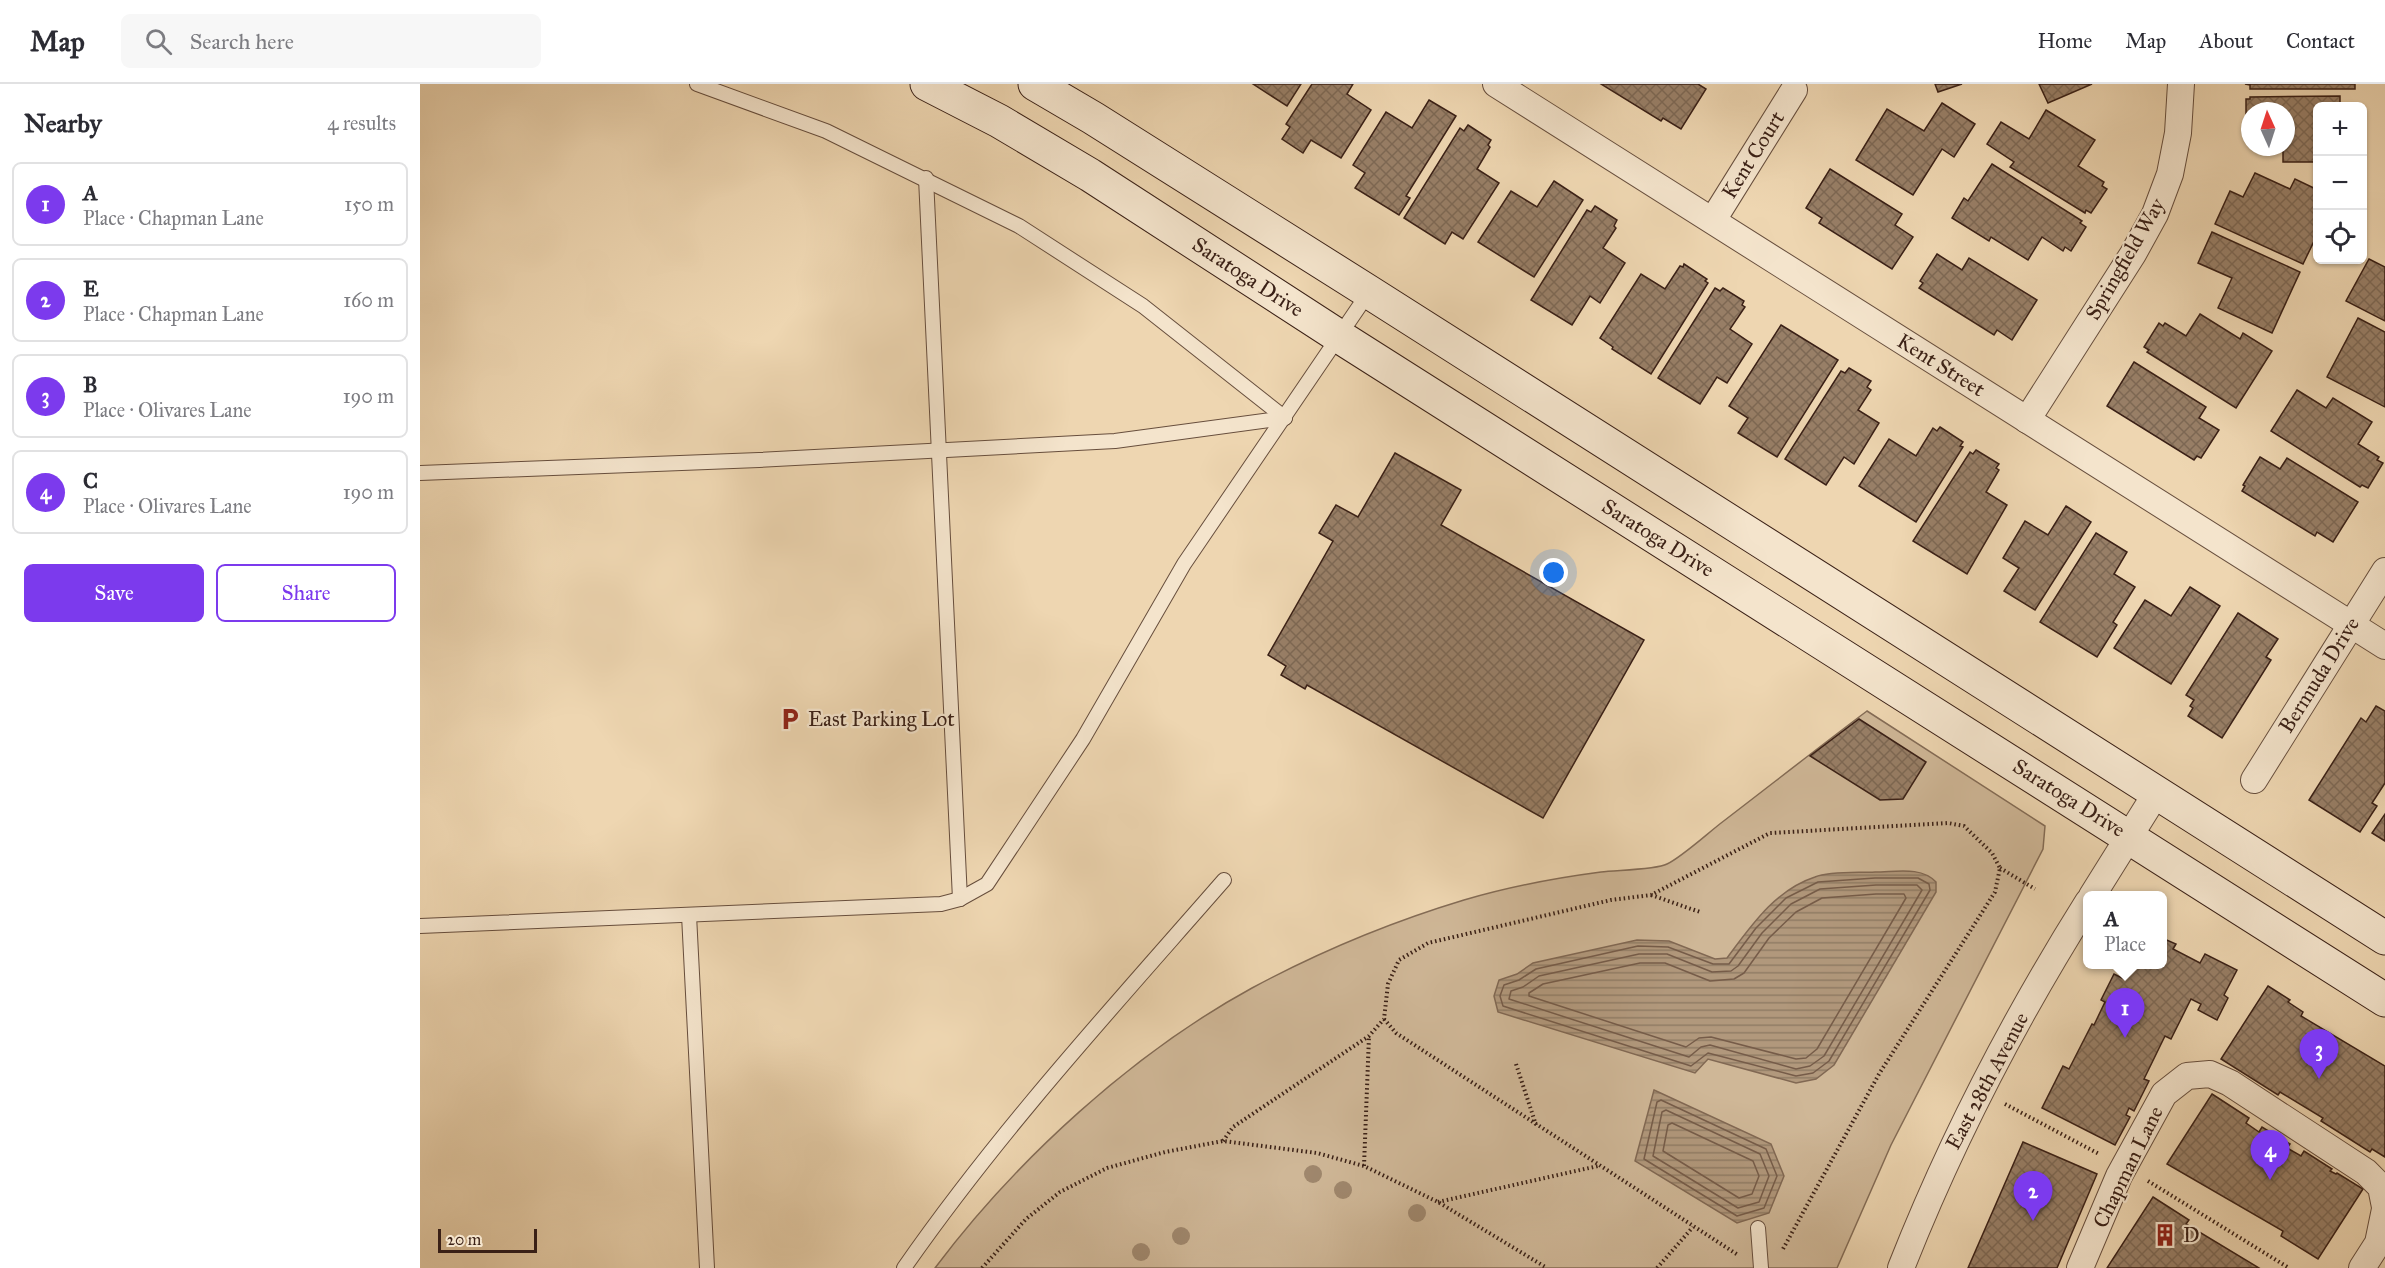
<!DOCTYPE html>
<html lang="en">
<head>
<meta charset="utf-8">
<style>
	:root { --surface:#fff; --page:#f7f7f7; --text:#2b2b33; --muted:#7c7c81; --line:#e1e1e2; --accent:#7c3aed }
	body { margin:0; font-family:"IM FELL Great Primer",serif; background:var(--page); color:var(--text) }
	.controls { position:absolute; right:18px; top:18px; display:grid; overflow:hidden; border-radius:9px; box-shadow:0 2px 4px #0004 }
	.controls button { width:54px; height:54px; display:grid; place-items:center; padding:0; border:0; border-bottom:2px solid var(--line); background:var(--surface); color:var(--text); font:30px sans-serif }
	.compass { position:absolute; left:1821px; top:18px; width:54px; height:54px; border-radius:50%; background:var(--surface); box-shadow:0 2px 4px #0004; rotate:357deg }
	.scale { position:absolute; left:18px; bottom:15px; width:99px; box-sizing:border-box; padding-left:6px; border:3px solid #3a2016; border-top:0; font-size:16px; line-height:21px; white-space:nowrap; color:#3a2016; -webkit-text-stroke:4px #f4e4cc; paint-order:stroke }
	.you { position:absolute; left:1134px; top:489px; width:21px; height:21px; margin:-15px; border:4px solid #fff; border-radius:50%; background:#1a73e8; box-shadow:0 0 0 9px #1a73e833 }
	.badge { display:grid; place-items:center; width:39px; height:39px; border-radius:50%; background:var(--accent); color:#fff; font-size:20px; font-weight:700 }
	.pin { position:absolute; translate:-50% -50px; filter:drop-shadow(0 2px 3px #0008) }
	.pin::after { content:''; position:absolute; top:32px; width:21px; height:18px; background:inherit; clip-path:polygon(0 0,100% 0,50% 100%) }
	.popup { position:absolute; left:1663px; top:807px; width:84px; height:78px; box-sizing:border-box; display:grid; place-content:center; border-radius:9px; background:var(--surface); filter:drop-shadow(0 2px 4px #0005); font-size:20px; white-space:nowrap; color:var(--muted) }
	.popup b { font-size:22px; color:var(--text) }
	.popup::after { content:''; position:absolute; left:50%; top:100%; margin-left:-12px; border:12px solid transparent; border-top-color:var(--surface) }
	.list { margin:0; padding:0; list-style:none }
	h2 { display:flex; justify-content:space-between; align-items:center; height:78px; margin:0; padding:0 24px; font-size:26px }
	h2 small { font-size:20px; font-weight:400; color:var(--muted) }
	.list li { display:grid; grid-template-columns:39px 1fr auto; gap:18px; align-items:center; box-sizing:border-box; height:84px; margin:0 12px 12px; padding:0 12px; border:2px solid var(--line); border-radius:9px }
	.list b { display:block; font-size:22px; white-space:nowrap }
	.list p { margin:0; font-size:20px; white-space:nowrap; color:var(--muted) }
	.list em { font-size:20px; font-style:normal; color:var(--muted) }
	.actions { display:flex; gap:12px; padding:18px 24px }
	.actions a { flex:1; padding:14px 0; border:2px solid var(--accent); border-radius:9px; text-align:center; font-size:21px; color:var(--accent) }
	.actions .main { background:var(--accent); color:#fff }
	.icon { flex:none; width:33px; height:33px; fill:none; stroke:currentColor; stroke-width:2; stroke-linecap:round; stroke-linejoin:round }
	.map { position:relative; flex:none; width:1965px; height:1184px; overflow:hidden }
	header { display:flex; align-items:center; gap:36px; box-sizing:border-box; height:84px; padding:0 30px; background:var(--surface); border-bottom:2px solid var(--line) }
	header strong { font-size:28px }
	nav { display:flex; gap:33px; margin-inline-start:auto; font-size:21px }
	.search { width:420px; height:54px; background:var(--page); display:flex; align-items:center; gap:15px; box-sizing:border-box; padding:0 21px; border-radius:9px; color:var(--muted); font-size:22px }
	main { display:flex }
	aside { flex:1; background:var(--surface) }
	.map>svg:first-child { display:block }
	.grass { fill:#cfb797; stroke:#846c56; stroke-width:1.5 }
	.water { fill:url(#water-rules); stroke:#816853; stroke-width:1.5 }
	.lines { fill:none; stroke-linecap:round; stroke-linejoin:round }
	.shore { stroke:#765c49; stroke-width:1.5 }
	.building { fill:url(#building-cross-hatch); stroke:#3a2016; stroke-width:1.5 }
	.lane-casing { stroke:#674e3d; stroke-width:16 }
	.street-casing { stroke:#674e3d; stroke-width:28 }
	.secondary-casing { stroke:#3a2016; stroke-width:35 }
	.path { stroke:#3a2016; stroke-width:4; stroke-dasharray:1.5 3; stroke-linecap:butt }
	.lane { stroke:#f4e4cc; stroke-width:14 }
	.street { stroke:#f4e4cc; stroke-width:26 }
	.secondary { stroke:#f4e4cc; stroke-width:33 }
	.tree { fill:#9f876d }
	.labels { text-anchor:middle; stroke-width:4.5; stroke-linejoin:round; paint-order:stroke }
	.street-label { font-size:21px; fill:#3a2016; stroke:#f4e4cc }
	.poi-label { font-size:21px; fill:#3a2016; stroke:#f4e4cc; text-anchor:start }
</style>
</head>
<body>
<header>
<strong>Map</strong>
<div class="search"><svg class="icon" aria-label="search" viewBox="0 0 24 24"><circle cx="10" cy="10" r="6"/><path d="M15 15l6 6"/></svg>Search here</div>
<nav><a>Home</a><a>Map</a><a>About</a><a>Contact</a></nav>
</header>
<main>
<aside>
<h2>Nearby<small>4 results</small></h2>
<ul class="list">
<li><span class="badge">1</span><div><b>A</b><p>Place · Chapman Lane</p></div><em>150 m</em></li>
<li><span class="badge">2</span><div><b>E</b><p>Place · Chapman Lane</p></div><em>160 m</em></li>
<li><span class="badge">3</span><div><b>B</b><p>Place · Olivares Lane</p></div><em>190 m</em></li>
<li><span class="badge">4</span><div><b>C</b><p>Place · Olivares Lane</p></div><em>190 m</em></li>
</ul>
<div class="actions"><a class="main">Save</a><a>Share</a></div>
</aside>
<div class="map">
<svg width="1965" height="1184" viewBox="0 0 1965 1184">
	<defs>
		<pattern id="water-rules" width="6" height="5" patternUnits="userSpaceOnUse" patternTransform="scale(1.5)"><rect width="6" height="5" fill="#b1987c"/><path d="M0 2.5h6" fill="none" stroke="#917c65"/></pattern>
		<pattern id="building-cross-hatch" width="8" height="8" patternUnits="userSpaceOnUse" patternTransform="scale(1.5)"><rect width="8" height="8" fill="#987f67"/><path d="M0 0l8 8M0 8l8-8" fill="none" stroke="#7d6854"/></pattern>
	</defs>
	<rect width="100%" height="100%" fill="#eed6b1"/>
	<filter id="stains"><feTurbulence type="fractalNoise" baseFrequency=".00333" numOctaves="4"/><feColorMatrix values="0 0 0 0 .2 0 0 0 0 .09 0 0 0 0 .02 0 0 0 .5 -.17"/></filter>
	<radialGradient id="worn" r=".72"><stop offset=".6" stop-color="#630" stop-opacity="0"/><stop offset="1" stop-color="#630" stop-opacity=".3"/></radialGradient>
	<!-- grass -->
	<path class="grass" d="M1447,627l178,115 -2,23 -152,296 -54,123h-902c81,-108 198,-215 317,-280 67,-36 139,-66 212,-88 44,-13 91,-22 137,-28 15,-2 54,-2 66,-8 15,-7 43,-33 58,-44 47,-36 94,-73 142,-109z"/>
	<!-- water -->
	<g class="water">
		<path d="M1455,788c21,0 46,-6 61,10v10l-102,173 -18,14 -20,4 -88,-24 -13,14 -197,-61 -4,-16 5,-16 18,-6 16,-11 104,-23 32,1 46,18 12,-1c24,-32 48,-68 88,-81 15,-6 43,-4 60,-5z"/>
		<path d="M1234,1006l117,54 13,32 -15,37 -32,10 -102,-62z"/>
	</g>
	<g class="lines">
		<!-- shore -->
		<g class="shore">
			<path d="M1455,794h43l11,6 1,6 -101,171 -16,12 -17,3 -88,-23 -17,13 -188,-60 -3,-10 4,-11 15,-5 17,-11 102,-23 30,1 45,17h16l27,-36 30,-30 32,-16z"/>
			<path d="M1456,801h41l5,5 -98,166 -14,10 -14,3 -86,-24 -9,2 -12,10 -180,-58 2,-8 12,-4 16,-11 100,-22h28l45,18 19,-1 7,-5 24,-33 29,-29 29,-15z"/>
			<path d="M1456,810h28l2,4 -89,151 -11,9 -10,1 -85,-22 -12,1 -13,9 -157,-51v-3l14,-9 97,-21h25l45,18 24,-2 10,-6 25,-35 27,-26 26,-14z"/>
			<path d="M1241,1016l105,49 11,27 -13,32 -27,8 -93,-57 13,-57z"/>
			<path d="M1246,1026l94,44 9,22 -10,26 -21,6 -85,-52 9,-44z"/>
			<path d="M1252,1039l81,38 6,15 -7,18 -13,4 -76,-47 5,-26z"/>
		</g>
	</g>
	<!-- building -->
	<g class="building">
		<path d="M833,0h48l-14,22z"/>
		<path d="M892,0h41l-6,10 24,16 -30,48 -30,-18 -8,13 -21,-14 8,-12 -4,-3z"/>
		<path d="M1181,0h97l8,5 -25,40 -18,-11 -2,3z"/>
		<path d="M1515,0h27l-24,8z"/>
		<path d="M1619,0h53l-44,19z"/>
		<path d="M1825,0h110v5h-105v-4z"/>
		<path d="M1920,12v10h-22v56h-35v-15h3v-36h-36v16h-4v-28h4v-2z"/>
		<path d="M1009,16l27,16 -50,80 4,2 -11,17 -44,-27 10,-15 -12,-8 33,-53 26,16z"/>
		<path d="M1522,19l33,21 -21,33 -12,-8 -29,46 -57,-35 31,-51 37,22z"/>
		<path d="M1626,26l49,30 -17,26 26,16 -2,4 5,3 -16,24 -5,-3 -1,3 -75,-46 4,-5 -27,-18 14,-22 28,17z"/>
		<path d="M1048,41l23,15 -3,5 2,2 -13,22 22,14 -36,56 -11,-7 -7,12 -41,-26 56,-90 4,3z"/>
		<path d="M1572,80l90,57 -2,2 6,4 -15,24 -6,-4 -2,4 -21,-14 -14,23 -37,-23 -2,4 -37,-23 12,-20 4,3z"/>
		<path d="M1410,85l72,45 -7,11 18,12 -21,32 -73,-46 3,-5 -16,-10z"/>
		<path d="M1835,89l35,16 5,-10 23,11v43l-15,31 -88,-40 15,-33 13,6z"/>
		<path d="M1134,97l29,19 -49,77 -56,-35 33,-51 26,16z"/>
		<path d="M1175,122l22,14 -3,6 2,2 -13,20 22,15 -25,40 -10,-7 -18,29 -41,-25 56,-90 4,2z"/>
		<path d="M1792,148l88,40 -28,61 -54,-25 14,-30 -34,-15z"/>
		<path d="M1517,170l25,16 7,-12 68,42 -25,40 -15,-10 -3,5 -75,-47 4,-5 -3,-2z"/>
		<path d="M1949,175l16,8v54l-39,-20z"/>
		<path d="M1264,180l23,15 -2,2 3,2 -57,91 -39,-25 1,-2 -13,-9 41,-64 24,15 15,-23 3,1z"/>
		<path d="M1295,204l5,3 3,-3 21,13 -2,4 3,2 -15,22 22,15 -25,39 -10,-6 -17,27 -42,-26z"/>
		<path d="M1780,230l40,25 3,-6 29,18 -36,57 -89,-56 2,-2 -5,-3 15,-24 4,3 2,-3 21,13z"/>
		<path d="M1938,234l27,14v75l-58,-30z"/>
		<path d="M1361,241l57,35 -61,97 -39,-24 10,-15 -19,-12z"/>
		<path d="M1714,278l72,45 -7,11 20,12 -18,28 -4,-2 -3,4 -87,-54z"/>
		<path d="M1429,284l22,13 -4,6 4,3 -13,20 21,13 -25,41 -10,-7 -18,28 -41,-26 56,-88 4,2z"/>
		<path d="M1877,306l29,18 7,-10 39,24 -14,22 21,13 -2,3 6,3 -15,25 -6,-3 -2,2 -89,-56z"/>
		<path d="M1520,343l23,15 -3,4 3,1 -47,75 -57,-36 30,-47 27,17 17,-28 4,3z"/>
		<path d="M1556,366l23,14 -3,4 3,2 -13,22 21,13 -40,69 -54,-33 57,-89 3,2z"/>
		<path d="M975,369l66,37 -20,35 203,115 -101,178 -236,-133 -2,4 -24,-14 5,-9 -18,-11 65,-114 -14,-8 17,-28 22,12z"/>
		<path d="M1840,373l20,12 7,-11 71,44 -25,40 -16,-10 -2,4 -73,-45 3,-5 -2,-1z"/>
		<path d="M1646,422l25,16 -56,88 -31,-19 15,-23 -16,-10 22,-37 23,14z"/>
		<path d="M1676,449l31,19 -13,22 21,13 -22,35 4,3 -20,32 -57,-35z"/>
		<path d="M1770,503l30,19 -49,78 -57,-36 31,-48 26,16z"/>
		<path d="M1818,529l40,26 -12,18 5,3 -49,78 -34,-22 5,-8 -3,-2 4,-6 -8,-5z"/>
		<path d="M1956,622l9,5v72l-13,20 5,3 -17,26 -51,-32 52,-82 5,4z"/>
		<path d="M1439,635l67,43 -23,37 -23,1 -70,-44z"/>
		<path d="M1965,730v27l-13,-8z"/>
		<path d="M1742,854l14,6 -3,5 27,14 5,-9 32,16 -13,25 4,3 -11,22 -19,-10 3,-6 -10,-5 -20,40 -6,-3 -21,43 5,2 -15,30 -5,-3 -3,7 4,2 -15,28 -73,-37 21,-42 6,3 23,-45 2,1 11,-23 -4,-2 13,-26 10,5 7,-15h31z"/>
		<path d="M1848,902l22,14 -2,2 15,10 -2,4 84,50v91l-13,-8 -2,3 -49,-31 2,-3 -43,-26 -2,3 -57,-36z"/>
		<path d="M1792,1010l37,24 -3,5 13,9 3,-5 28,17 -3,4 14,8 3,-5 28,18 -2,2 6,3 1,-1 26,16 -45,70 -37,-23 2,-5 -116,-67z"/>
		<path d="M1603,1058l74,32 -40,94h-89z"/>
		<path d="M1733,1113l36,23 -3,4 73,44h-152z"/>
	</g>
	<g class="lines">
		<!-- lane casing -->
		<g class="lane-casing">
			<g id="lane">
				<path d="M277,0l129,47 193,95 124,80 142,112"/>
				<path d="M506,94l34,721"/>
				<path d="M0,389l339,-13 356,-19 170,-23"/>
				<path d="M269,831l18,353"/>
				<path d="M0,842l521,-22 19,-5 27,-15 96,-145 101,-175 185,-272"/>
				<path d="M1338,1144l3,40"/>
				<path d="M484,1184c96,-138 210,-262 320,-388"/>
			</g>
		</g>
		<!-- street casing -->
		<g class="street-casing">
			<g id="street">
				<path d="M1076,0l889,562"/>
				<path d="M1293,136l81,-130"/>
				<path d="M1607,336l106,-166 22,-40 15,-40 8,-41 3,-49"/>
				<path d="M1834,696l131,-209"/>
				<path d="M1672,812l65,-104"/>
				<path d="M1481,1184c50,-127 114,-250 187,-366"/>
				<path d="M1660,1184l39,-92 45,-82 23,-18 23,-2 20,9 136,89 15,15 4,20"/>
				<path d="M1942,1184l16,-25 7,-34"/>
			</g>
		</g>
		<!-- secondary casing -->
		<g class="secondary-casing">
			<g id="secondary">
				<path d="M507,0l72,37 91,54 250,162 1045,663"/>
				<path d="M615,0l58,34 276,174 1016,646"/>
			</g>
		</g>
		<!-- path -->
		<g class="path">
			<path d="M1580,784l35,21"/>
			<path d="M1231,811l49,17"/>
			<path d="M964,935l12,14 342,222"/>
			<path d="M1096,980l20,61"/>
			<path d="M1585,1020l94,50"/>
			<path d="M803,1057l10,-14 136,-91 15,-17 4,-35 11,-24 29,-17 183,-43 40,-5 119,-62 178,-10 16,3 28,27 8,15 -5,24 -116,182 -96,175"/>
			<path d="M944,1082l5,-130"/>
			<path d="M1728,1097l141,87"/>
			<path d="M1018,1118l160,-36"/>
			<path d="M562,1184l44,-49 34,-27 47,-24 58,-16 58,-11 94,12 47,13 74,36 109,66"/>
			<path d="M1237,1184l36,-41"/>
		</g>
		<!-- lane -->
		<use href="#lane" class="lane"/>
		<!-- street -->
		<use href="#street" class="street"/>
		<!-- secondary -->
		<use href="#secondary" class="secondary"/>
	</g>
	<!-- trees -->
	<g class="tree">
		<circle cx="893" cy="1090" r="9"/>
		<circle cx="923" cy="1106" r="9"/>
		<circle cx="997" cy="1129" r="9"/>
		<circle cx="761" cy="1152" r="9"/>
		<circle cx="721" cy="1168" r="9"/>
	</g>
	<!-- icons -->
	<defs>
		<g id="parking-bare" transform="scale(1.8)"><path d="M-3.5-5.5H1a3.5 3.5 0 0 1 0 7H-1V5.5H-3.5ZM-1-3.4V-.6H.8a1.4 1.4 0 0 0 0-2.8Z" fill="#8f2418" stroke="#f4e4cc" stroke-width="2.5" paint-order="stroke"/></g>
		<g id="building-bare" transform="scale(1.8)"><path d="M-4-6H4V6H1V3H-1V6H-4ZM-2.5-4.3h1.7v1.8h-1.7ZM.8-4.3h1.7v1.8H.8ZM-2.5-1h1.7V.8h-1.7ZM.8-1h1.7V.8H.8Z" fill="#8f2418" stroke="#f4e4cc" stroke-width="2.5" paint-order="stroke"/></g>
	</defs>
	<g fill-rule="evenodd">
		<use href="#parking-bare" x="370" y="635"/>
		<use href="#building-bare" x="1745" y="1151"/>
	</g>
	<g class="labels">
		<!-- street labels -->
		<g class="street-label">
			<text transform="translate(1333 71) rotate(-58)" y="7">Kent Court</text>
			<text transform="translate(1705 175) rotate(-60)" y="7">Springfield Way</text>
			<text transform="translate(828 193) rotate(33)" y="7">Saratoga Drive</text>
			<text transform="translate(1521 281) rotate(32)" y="7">Kent Street</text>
			<text transform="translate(1238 454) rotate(32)" y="7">Saratoga Drive</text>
			<text transform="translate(1899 591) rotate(-58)" y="7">Bermuda Drive</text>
			<text transform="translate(1649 714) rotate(32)" y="7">Saratoga Drive</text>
			<text transform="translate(1567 997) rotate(-62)" y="7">East 28th Avenue</text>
			<text transform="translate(1708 1083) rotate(-64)" y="7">Chapman Lane</text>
		</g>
		<!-- poi labels -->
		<g class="poi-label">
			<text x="388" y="642">East Parking Lot</text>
			<text x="1763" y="1158">D</text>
		</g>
	</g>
	<rect width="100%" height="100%" filter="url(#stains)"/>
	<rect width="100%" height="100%" fill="url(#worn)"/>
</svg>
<div class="controls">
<button>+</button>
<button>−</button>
<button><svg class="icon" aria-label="locate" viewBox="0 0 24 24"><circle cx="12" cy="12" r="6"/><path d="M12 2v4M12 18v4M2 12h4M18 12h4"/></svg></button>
</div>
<svg class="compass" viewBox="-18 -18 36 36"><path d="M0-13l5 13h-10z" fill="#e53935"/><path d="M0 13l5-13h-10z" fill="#7c7c81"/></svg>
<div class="scale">20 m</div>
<div class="you"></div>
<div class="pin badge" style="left:1705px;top:954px">1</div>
<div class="popup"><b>A</b>Place</div>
<div class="pin badge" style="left:1613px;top:1137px">2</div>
<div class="pin badge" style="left:1899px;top:995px">3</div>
<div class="pin badge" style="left:1850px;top:1096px">4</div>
</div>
</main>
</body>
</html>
